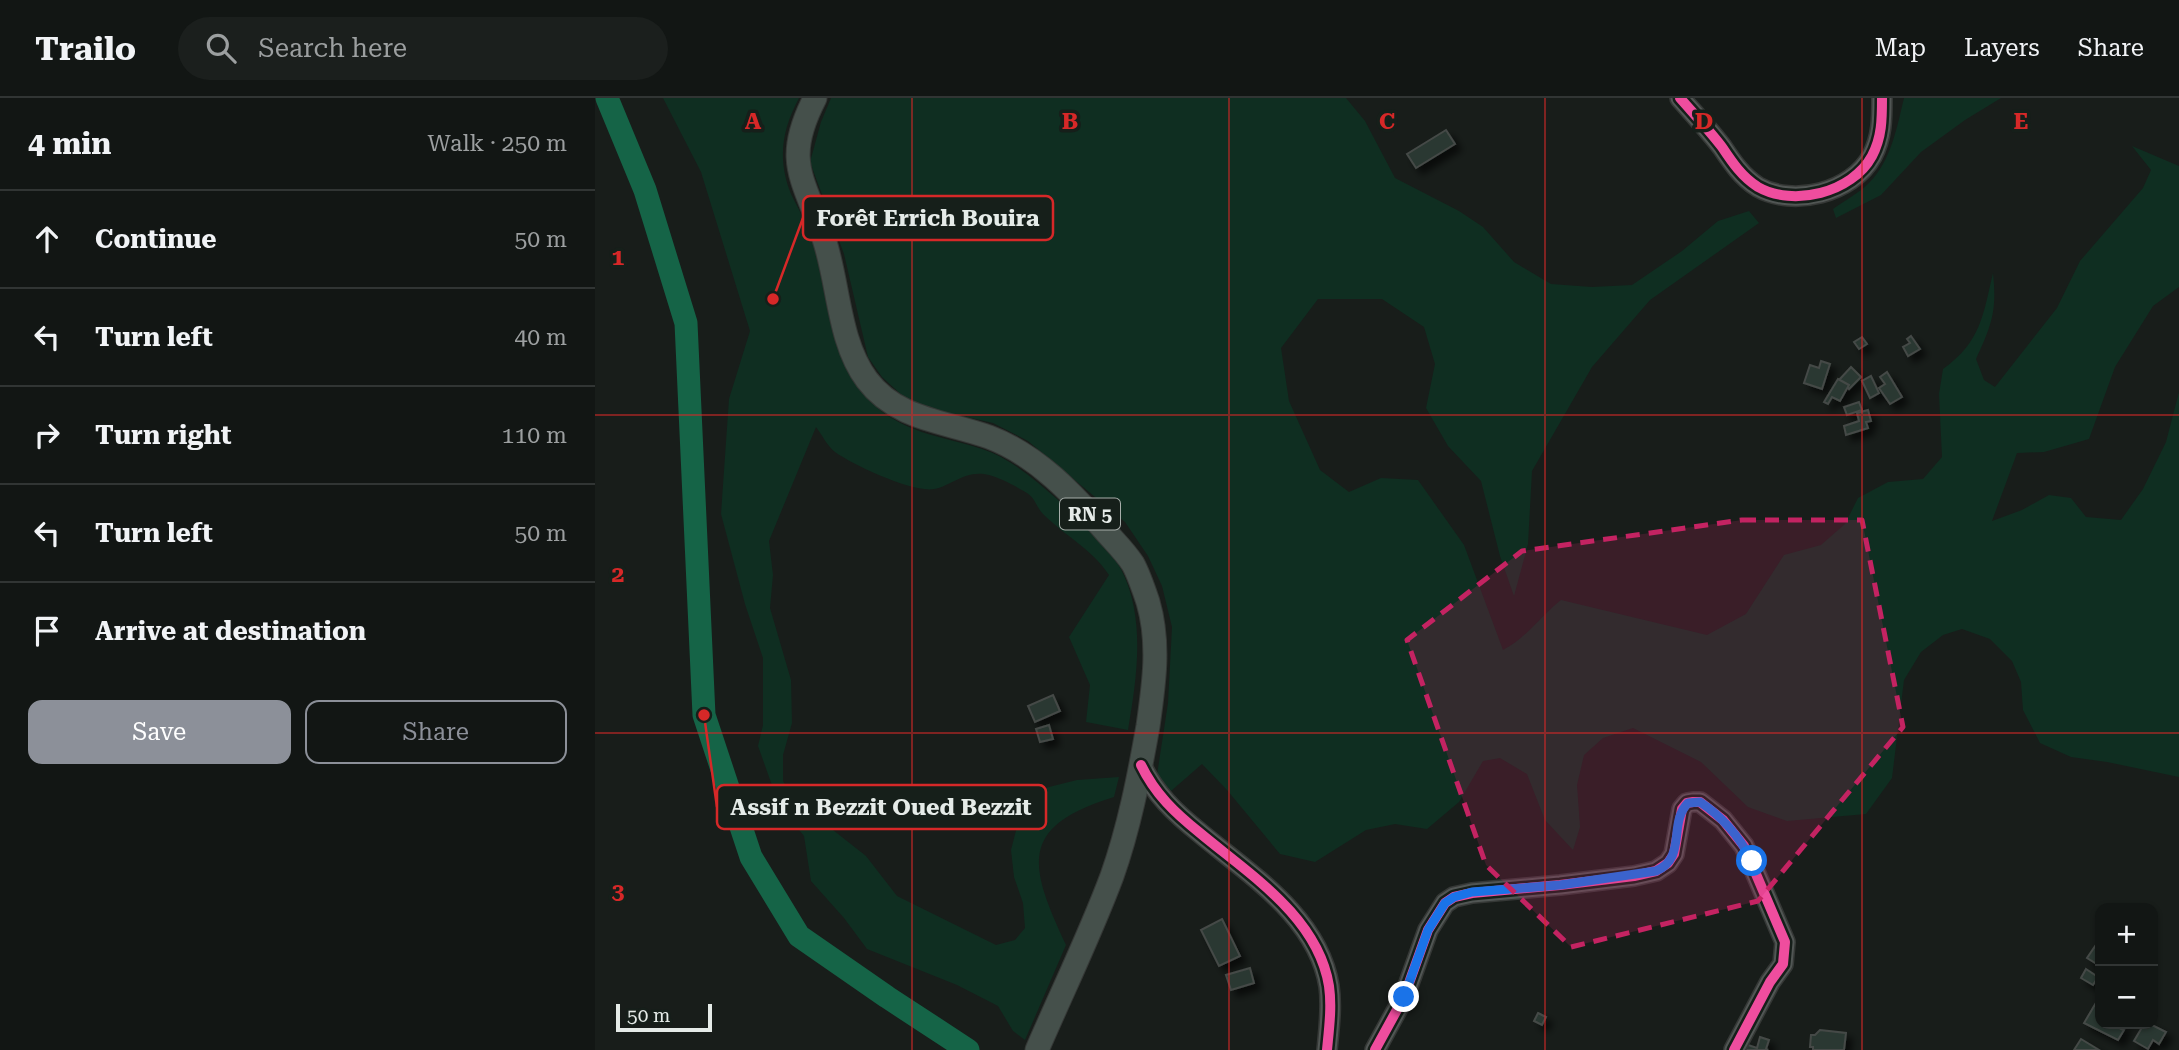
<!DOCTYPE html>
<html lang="en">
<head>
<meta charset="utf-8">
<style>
	:root { --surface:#121614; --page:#1b1f1d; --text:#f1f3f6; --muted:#9c9fa0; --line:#313534; --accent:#8c9099 }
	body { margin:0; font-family:"Roboto Serif",serif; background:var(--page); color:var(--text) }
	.controls { position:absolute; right:21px; bottom:21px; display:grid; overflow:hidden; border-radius:14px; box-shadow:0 2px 5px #0004 }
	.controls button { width:63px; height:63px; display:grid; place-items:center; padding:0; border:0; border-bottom:2px solid var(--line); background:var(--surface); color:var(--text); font:35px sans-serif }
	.scale { position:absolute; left:21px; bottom:18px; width:96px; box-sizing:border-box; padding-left:7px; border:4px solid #e5ebe8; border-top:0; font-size:19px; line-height:24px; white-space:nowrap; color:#e5ebe8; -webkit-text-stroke:5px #161f1a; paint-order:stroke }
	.stop { position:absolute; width:21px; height:21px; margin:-16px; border:5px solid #1a73e8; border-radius:50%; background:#fff }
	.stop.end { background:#1a73e8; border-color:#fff; box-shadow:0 2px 7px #0008 }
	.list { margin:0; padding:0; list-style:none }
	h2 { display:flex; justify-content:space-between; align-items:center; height:91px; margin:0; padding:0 28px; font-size:30px }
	h2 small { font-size:23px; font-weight:400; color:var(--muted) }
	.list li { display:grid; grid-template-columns:46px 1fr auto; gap:21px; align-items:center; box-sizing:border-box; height:98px; padding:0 28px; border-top:2px solid var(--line) }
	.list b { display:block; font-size:26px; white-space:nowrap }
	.list em { font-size:23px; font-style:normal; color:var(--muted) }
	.actions { display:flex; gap:14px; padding:21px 28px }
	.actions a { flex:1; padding:16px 0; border:2px solid var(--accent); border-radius:14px; text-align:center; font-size:24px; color:var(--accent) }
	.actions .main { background:var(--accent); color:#fff }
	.icon { flex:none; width:38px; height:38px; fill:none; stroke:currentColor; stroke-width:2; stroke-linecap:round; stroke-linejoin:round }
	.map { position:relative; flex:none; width:1584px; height:952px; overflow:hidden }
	header { display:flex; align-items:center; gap:42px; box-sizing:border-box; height:98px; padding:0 35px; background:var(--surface); border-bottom:2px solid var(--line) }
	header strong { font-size:33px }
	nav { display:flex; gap:38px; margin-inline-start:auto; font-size:24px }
	.search { width:490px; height:63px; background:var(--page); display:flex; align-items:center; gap:18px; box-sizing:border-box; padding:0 24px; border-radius:38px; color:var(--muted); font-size:26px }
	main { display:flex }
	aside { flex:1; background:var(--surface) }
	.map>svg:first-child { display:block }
	.green { fill:#0f2e21 }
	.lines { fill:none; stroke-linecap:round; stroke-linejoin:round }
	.river { stroke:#156447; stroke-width:23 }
	.building { fill:#2b3832; stroke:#454a47; stroke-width:2; filter:url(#shadow) }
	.minor-casing { stroke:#353836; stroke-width:22 }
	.major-casing { stroke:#353836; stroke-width:25 }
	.minor { stroke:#515654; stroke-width:19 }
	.major { stroke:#45504b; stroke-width:23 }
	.cycleway-casing { stroke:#161f1a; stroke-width:15 }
	.cycleway { stroke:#ef4d9e; stroke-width:10 }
	.route { stroke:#1a73e8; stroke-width:9 }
	.marked { fill:#c42362; fill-opacity:0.2; stroke:#c42362; stroke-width:5; stroke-dasharray:14 9; stroke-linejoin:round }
	.grid { fill:none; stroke:#d62828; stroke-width:2; stroke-opacity:0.55 }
	.labels { text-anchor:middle; stroke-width:7; stroke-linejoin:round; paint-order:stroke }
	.shield { fill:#161f1a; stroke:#a7aeaa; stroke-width:2 }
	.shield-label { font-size:19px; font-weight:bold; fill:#e5ebe8 }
	.grid-label { font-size:23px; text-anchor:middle; font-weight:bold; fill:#d62828; stroke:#161f1a; stroke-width:7; stroke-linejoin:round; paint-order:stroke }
	.leader { fill:none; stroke:#d62828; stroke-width:2.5 }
	.callout-dot { fill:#d62828; stroke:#161f1a; stroke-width:2.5 }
	.callout { fill:#161f1a; stroke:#d62828; stroke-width:2.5 }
	.callout-label { font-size:23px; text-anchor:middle; font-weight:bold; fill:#e5ebe8 }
</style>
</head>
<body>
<header>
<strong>Trailo</strong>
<div class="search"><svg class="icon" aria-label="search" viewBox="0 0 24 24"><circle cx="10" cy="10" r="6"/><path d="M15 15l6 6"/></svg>Search here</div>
<nav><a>Map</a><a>Layers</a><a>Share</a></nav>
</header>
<main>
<aside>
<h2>4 min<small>Walk · 250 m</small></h2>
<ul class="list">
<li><svg class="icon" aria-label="ahead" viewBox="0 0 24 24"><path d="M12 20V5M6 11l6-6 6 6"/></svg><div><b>Continue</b></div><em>50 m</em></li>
<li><svg class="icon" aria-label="left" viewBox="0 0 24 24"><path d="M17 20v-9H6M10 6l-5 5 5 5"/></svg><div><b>Turn left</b></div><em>40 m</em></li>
<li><svg class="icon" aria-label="right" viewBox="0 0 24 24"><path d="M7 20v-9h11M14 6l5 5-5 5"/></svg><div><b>Turn right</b></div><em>110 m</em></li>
<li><svg class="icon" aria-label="left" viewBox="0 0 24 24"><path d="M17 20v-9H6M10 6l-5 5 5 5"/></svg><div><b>Turn left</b></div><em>50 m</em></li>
<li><svg class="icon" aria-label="arrive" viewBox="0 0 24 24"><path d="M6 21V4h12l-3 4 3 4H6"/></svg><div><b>Arrive at destination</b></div></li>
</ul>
<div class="actions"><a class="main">Save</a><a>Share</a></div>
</aside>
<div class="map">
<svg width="1584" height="952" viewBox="0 0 1584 952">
	<defs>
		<filter id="shadow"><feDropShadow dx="6" dy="6" stdDeviation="3.5" flood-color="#0009"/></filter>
	</defs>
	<rect width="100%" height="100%" fill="#181d1a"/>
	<!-- green -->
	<g class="green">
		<path d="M68,0h136c-17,32 -22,61 -8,96 6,13 14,25 18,38 20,55 16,124 59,167 34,35 71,36 114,50 28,9 53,31 75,50 22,20 49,42 64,70 25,49 16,108 7,161l-42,-8 4,-37 -21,-48 40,-62c-17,-26 -44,-39 -66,-61 -6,-6 -8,-16 -16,-21 -10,-6 -26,-15 -38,-18 -24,-6 -37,11 -55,14 -21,4 -81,-24 -99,-37 -7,-5 -13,-17 -19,-25l-47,114 4,34 -3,33 21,72 1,43 -9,32v26l12,19 71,56 31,40 99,49 19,-5 10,-12 -2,-25 -9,-26 -3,-27 10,-39 24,-23 32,-8 42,-3 -5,20c-98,30 -84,70 -48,148l-41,95 -12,-9 -15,-25 -41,-21 -90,-36 -23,-31 -33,-37 -7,-45 -25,-31 -21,-59 5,-21v-67l-18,-54 -24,-90 8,-115 21,-68 -49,-159z"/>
		<path d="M236,0h515l19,23 30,57 64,33 24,16 31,35 37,22 41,3 40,-2 50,-34 36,-30 31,-10 10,12 -109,77 -58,67 -60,104 -4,73 -14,52 -14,-40 -19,-75 -33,-35 -22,-38 9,-44 -11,-37 -42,-28h-64l-37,49 8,53 31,69 29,22 32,-14 37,2 46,65 39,105c21,-10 38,-34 58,-50l146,35 39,-21 38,-59 37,-10 24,-21 13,-26 30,-16 35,-3 19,-22 -3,-63 4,-25c38,-27 40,-54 50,-96 4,38 -1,51 -17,86l8,21 11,7 62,-79 23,-47 63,-73 8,-18 -19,-24 47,20v121l-26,19 -38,61 -26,72 -45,13 -27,1 -25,68 30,-11 27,-15 22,3 15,19 35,3 22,-31 23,-47 13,-50v385l-72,-15 -36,-5 -31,-14 -17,-33 -2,-28 -9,-21 -22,-22 -28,-10 -19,6 -22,17 -17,28 -12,98 -26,36 -79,7 -39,-14 -47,-45 -68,-34 -30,10 -19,17 -7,30 3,42 -7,23 -28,-30 -18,-46 -27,-16 -17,3 -24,41 -32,27 -32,-5 -29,6 -51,32 -35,-8 -53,-64 -25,-26 -31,27 -14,-16 11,-72 4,-76 -10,-41 -14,-30 -23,-34 -97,-81 -35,-18 -61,-14 -27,-11 -23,-21 -14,-20 -24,-103 -34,-92 11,-40z"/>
		<path d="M1309,0h97l-36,22 -44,32 -40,43 -45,23 -3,-9c11,-8 26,-16 36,-26 22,-22 28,-56 35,-85z"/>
	</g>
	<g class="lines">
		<!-- river -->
		<path class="river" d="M12,0l38,92 41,133 18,392 47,142 48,79 88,61 81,53"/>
	</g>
	<!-- building -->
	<g class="building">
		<path d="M851,32l9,14 -39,24 -9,-14z"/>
		<path d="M1316,238l9,13 -12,7 -5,-9 7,-4 -3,-4z"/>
		<path d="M1267,239l5,7 -8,5 -5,-7z"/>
		<path d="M1226,263l9,3 -8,25 -18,-6 6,-18 9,3z"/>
		<path d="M1256,269l10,10 -12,12 -10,-9z"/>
		<path d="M1292,274l15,25 -12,7 -11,-16 6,-4 -5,-7z"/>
		<path d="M1276,278l8,17 -9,5 -8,-17z"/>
		<path d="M1243,281l11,6 -9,16 -8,-4 -4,7 -4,-2z"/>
		<path d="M1264,304l3,8 -15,5 -3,-8z"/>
		<path d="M1273,312l3,11 -5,1 2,6 -22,7 -2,-9 15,-5 -2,-8z"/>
		<path d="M458,597l7,16 -25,11 -7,-16z"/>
		<path d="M454,627l4,14 -13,3 -4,-13z"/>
		<path d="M627,821l18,37 -21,10 -18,-36z"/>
		<path d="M1505,841v27l-13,-8z"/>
		<path d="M655,870l4,15 -23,7 -5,-15z"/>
		<path d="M1491,871l12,8 -5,8 -12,-7z"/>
		<path d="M1505,898v28h24l-3,5 3,1 -6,10 -34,-17z"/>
		<path d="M943,915l8,4 -4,8 -8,-4z"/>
		<path d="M1549,926h6l16,8 -7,12 -6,-4 -5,9 -14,-8z"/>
		<path d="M1225,932l26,3 -2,17h-31v-3h-3l1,-12h4z"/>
		<path d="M1165,939l9,3 -3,9 2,1h-29l3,-7 15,5z"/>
		<path d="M1486,941l18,11h-25z"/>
	</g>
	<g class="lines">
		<!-- minor casing -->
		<g class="minor-casing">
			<g id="minor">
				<path d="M1085,0c14,16 29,32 42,49 10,15 20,30 36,40 35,20 94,6 114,-31 10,-19 10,-37 10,-58"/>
				<path d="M546,667c14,29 34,48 59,68 49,41 118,84 129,153 3,21 0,43 -2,64"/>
				<path d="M780,952l29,-53 24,-67 17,-27 9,-6 18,-4 88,-8 74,-9 22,-5 12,-8 6,-9 8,-45 5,-6 6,-1h7l23,18 21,26 41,96 -2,22 -13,18 -36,68"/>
			</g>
		</g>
		<!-- major casing -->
		<g class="major-casing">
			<path id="major" d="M220,0c-33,64 -11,80 9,141 15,45 14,102 43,141 30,40 78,41 122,57 48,18 85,58 118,96 9,10 19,20 26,31 6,11 11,26 15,38 12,41 6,82 0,124 -9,51 -19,102 -36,150 -22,59 -50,116 -75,174"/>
		</g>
		<!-- minor -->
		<use href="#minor" class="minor"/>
		<!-- major -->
		<use href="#major" class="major"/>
		<!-- cycleway casing -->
		<g class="cycleway-casing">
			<g id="cycleway">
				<path d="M1085,0c14,16 29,32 42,49 10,15 20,30 36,40 35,20 94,6 114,-31 10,-19 10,-37 10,-58"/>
				<path d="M546,667c14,29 34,48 59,68 49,41 118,84 129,153 3,21 0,43 -2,64"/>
				<path d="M780,952l29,-53 24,-67 17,-27 9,-6 18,-4 88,-8 74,-9 22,-5 12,-8 6,-9 8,-45 5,-6 6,-1h7l23,18 21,26 41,96 -2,22 -13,18 -36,68"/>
			</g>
		</g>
		<!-- cycleway -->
		<use href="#cycleway" class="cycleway"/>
	</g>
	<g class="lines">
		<!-- route -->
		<path class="route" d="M809,899l24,-67 17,-27 9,-6 18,-5 88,-7 96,-14c31,-13 12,-48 32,-68l12,-1c23,15 40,36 52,59"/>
	</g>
	<!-- marked area -->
	<path class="marked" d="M1147,422h120l41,207 -145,174 -187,46 -85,-82 -79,-225 115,-89z"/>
	<!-- grid -->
	<path class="grid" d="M317,0v952M634,0v952M950,0v952M1267,0v952M0,317h1584M0,635h1584"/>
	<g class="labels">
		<!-- shield labels -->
		<rect class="shield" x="465" y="400.5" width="60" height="31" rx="5"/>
		<g class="shield-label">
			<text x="495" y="423">RN 5</text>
		</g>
	</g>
	<g class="grid-label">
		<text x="158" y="31">A</text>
		<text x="475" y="31">B</text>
		<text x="792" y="31">C</text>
		<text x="1109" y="31">D</text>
		<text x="1426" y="31">E</text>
		<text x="23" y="167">1</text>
		<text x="23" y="484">2</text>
		<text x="23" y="801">3</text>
	</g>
	<!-- callouts -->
	<path class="leader" d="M178 201L208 120M109 617L122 709"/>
	<g class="callout-dot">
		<circle cx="178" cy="201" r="7"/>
		<circle cx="109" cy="617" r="7"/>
	</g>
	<g class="callout">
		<rect x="208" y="98" width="250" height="44" rx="7"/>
		<rect x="122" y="687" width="329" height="44" rx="7"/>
	</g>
	<g class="callout-label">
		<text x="333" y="128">Forêt Errich Bouira</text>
		<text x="286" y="717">Assif n Bezzit Oued Bezzit</text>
	</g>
</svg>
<div class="controls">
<button>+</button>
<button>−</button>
</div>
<div class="scale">50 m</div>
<div class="stop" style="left:1157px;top:763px"></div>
<div class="stop end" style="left:809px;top:899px"></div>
</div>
</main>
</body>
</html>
